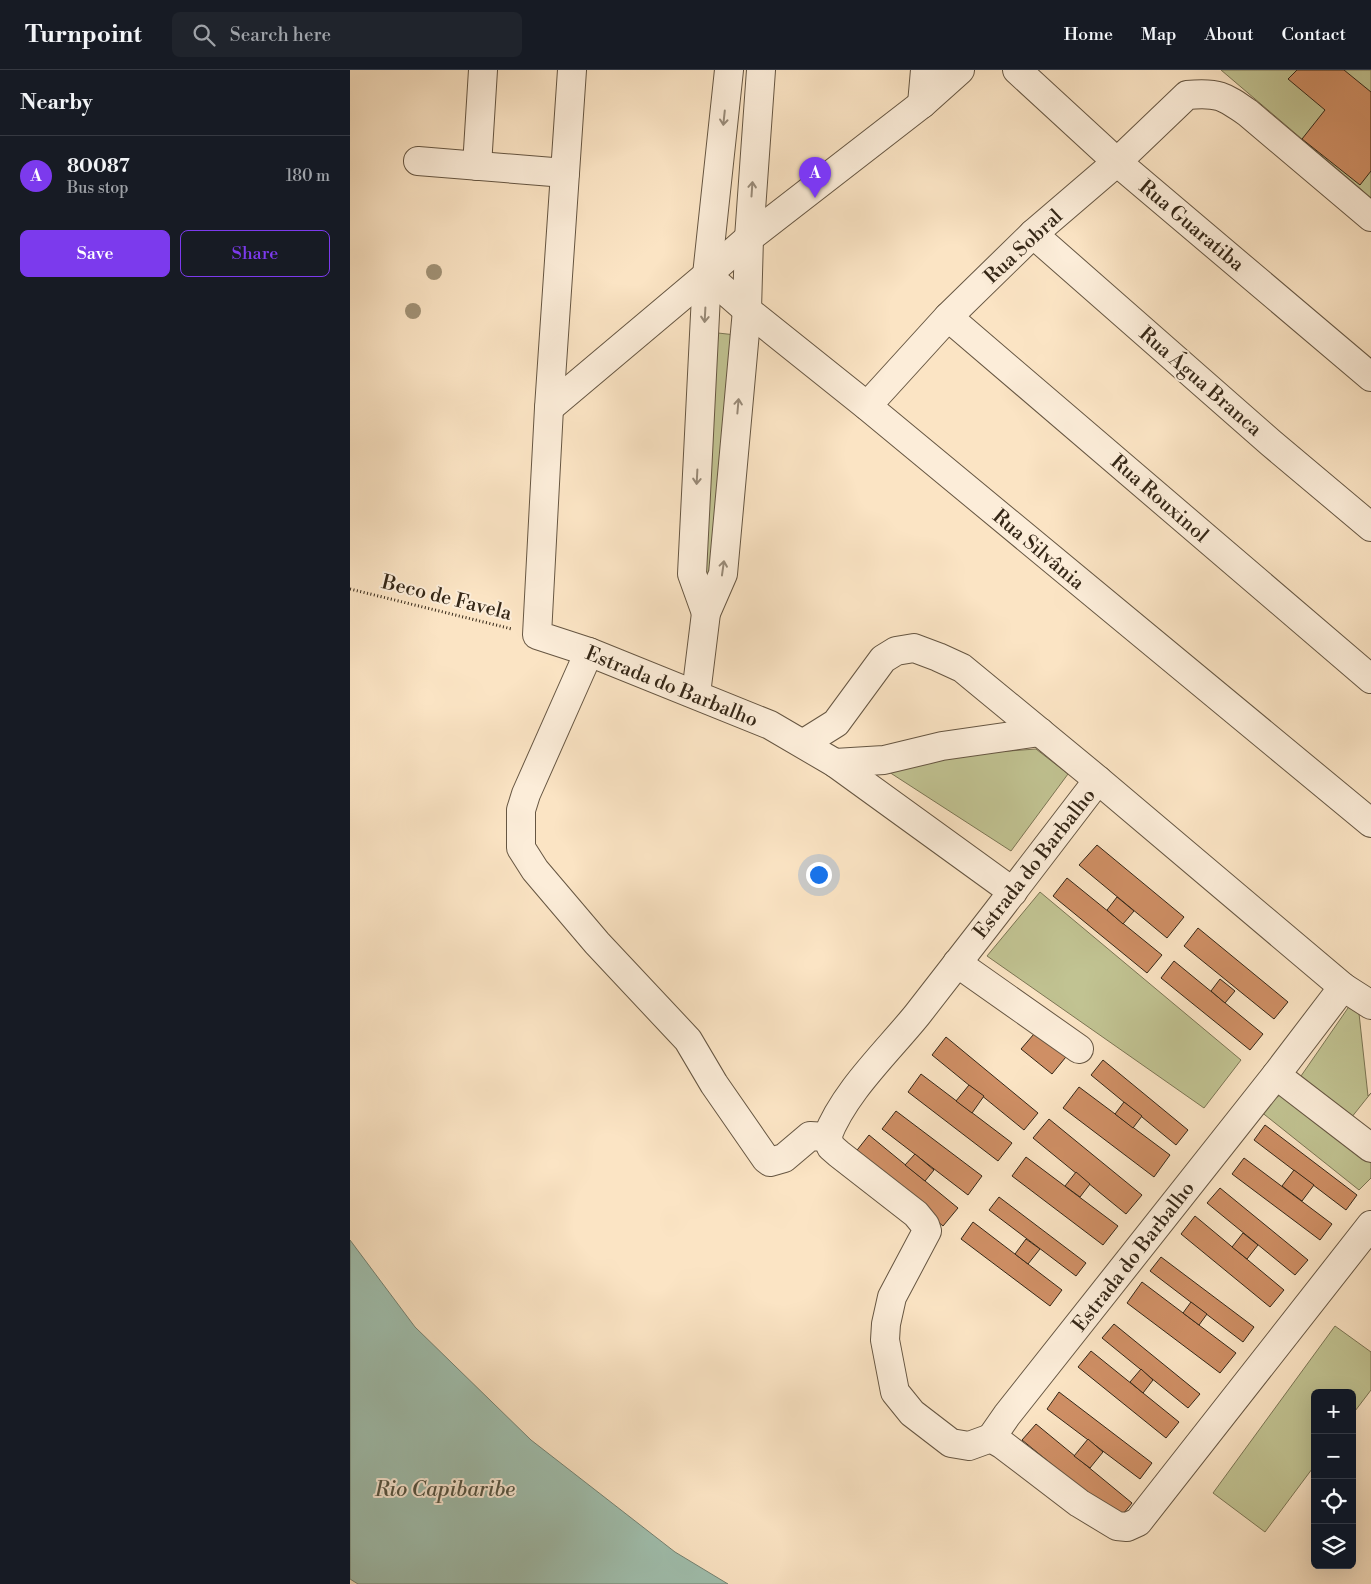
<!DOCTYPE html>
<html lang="en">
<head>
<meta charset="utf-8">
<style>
	:root { --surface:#171b24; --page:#20242c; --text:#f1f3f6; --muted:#9ea1a6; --line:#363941; --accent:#7c3aed }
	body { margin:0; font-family:"Libre Bodoni",serif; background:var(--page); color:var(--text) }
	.controls { position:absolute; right:15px; bottom:15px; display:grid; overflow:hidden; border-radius:8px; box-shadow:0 5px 20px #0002 }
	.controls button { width:45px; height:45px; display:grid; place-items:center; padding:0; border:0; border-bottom:1px solid var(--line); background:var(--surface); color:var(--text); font:25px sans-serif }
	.you { position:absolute; left:468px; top:804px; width:18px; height:18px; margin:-12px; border:4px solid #fff; border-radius:50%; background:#1a73e8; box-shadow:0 0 0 8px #1a73e833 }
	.badge { display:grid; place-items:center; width:32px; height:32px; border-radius:50%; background:var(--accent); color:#fff; font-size:16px; font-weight:700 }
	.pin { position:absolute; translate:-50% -41px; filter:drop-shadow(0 1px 2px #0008) }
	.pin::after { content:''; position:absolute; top:26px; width:18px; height:15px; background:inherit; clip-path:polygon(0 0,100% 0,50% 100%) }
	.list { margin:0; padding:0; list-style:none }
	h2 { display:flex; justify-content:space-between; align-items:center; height:65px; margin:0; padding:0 20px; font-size:21px }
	h2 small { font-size:16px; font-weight:400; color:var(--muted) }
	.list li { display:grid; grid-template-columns:32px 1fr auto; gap:15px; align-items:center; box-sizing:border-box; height:80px; padding:0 20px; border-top:1px solid var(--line) }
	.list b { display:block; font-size:19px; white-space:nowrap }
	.list p { margin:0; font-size:16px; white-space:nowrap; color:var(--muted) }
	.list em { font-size:16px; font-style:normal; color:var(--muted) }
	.actions { display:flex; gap:10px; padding:15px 20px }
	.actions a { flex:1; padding:11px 0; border:1px solid var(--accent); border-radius:8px; text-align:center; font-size:18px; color:var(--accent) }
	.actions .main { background:var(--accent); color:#fff }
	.icon { flex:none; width:28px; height:28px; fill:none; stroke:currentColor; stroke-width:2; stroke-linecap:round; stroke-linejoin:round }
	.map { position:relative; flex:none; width:1021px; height:1514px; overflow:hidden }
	header { display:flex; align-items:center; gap:30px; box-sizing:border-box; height:70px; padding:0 25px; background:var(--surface); border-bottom:1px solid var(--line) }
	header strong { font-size:24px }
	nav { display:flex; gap:28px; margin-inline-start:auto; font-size:18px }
	.search { width:350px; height:45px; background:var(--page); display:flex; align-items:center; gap:12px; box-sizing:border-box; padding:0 18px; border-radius:8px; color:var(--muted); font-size:19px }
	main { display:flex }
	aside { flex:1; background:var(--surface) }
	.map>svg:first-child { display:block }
	.green { fill:#c1c392; stroke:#7b7554 }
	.water { fill:#a0bfae; stroke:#758272 }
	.building { fill:#cf8f65; stroke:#352717 }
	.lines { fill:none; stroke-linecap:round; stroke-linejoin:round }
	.minor-casing { stroke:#665642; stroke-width:30 }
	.path { stroke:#352717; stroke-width:3; stroke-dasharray:1 2.5; stroke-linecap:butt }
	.minor { stroke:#fcedd9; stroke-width:28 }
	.tree { fill:#a19276 }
	.oneway { stroke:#988a78 }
	.labels { text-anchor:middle; stroke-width:4; stroke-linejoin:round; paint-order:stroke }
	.street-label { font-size:20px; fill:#352717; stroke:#fcedd9 }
	.water-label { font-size:21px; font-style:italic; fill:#554; stroke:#fcedd9 }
</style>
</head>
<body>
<header>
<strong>Turnpoint</strong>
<div class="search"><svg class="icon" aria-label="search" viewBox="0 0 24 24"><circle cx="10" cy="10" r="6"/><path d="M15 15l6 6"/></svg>Search here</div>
<nav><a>Home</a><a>Map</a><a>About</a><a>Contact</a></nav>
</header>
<main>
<aside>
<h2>Nearby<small></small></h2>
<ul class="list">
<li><span class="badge">A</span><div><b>80087</b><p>Bus stop</p></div><em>180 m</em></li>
</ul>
<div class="actions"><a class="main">Save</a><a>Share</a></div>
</aside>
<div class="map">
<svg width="1021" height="1514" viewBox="0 0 1021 1514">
	<rect width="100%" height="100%" fill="#fbe4c4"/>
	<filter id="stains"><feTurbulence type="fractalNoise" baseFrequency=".004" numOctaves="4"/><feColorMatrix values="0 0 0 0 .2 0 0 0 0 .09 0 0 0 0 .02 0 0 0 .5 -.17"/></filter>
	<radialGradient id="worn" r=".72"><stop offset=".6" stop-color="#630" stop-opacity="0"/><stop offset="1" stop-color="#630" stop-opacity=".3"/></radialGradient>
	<!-- green -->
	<g class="green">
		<path d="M871,0h150v135l-12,-9 4,-5z"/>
		<path d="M368,263l18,2 -22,242 -11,3z"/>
		<path d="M686,679l32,25 -57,77 -139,-90z"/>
		<path d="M690,822l201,168 -37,48 -217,-152z"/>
		<path d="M1007,925l11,101 3,-3 -28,35 -51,-39z"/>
		<path d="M931,1024l90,69v15l-12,12 -99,-79z"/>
		<path d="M985,1256l36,26v38l-19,25v-22h-37v72l-50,67 -52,-39z"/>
	</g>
	<!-- water -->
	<path class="water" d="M0,1170l65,87 116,113 144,112 53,32h-370l-8,-5z"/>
	<!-- building -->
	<g class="building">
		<path d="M947,0h47l27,22v79l-11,14 -58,-46 23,-29 -37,-31z"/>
		<path d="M747,775l87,72 -17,21 -88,-73z"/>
		<path d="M717,808l95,77 -15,18 -94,-77z"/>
		<path d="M767,827l17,14 -11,13 -16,-14z"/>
		<path d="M848,858l90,74 -14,17 -90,-73z"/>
		<path d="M824,891l89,73 -13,16 -89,-72z"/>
		<path d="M870,909l15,12 -10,12 -14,-12z"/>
		<path d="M690,957l30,25 -18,22 -31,-25z"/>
		<path d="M596,967l92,76 -14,17 -92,-75z"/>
		<path d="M753,990l85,70 -12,15 -85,-70z"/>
		<path d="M571,1004l91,69 -14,18 -90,-69z"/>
		<path d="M619,1015l15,11 -12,17 -16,-12z"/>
		<path d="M729,1017l91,68 -16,22 -91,-69z"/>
		<path d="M774,1032l18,14 -9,12 -18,-14z"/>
		<path d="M546,1041l86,65 -14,19 -86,-66z"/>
		<path d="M699,1049l93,76 -16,19 -93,-76z"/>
		<path d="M915,1055l92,70 -11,15 -92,-70z"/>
		<path d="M519,1065l89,73 -15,18 -89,-72z"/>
		<path d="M565,1084l19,16 -9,11 -20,-16z"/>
		<path d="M676,1087l92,69 -15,19 -91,-69z"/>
		<path d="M894,1088l88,66 -12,16 -88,-66z"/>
		<path d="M944,1100l20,15 -12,16 -20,-15z"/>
		<path d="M726,1102l14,12 -10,13 -15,-11z"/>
		<path d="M870,1118l88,72 -13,15 -88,-72z"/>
		<path d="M649,1127l87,66 -10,13 -87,-66z"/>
		<path d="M845,1146l89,74 -14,17 -89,-73z"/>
		<path d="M623,1152l89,68 -12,16 -89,-67z"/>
		<path d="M893,1163l15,12 -11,14 -15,-12z"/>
		<path d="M676,1169l14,10 -12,15 -13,-10z"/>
		<path d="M811,1187l93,70 -11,15 -93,-71z"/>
		<path d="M792,1212l94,71 -16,20 -93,-70z"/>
		<path d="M841,1232l16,12 -8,11 -16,-12z"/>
		<path d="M764,1254l86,70 -12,14 -86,-70z"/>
		<path d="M741,1281l88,71 -13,16 -88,-71z"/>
		<path d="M791,1299l12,11 -10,13 -13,-11z"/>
		<path d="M709,1322l93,71 -12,16 -93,-70z"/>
		<path d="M686,1354l96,79 -13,16 -97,-79z"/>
		<path d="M738,1369l15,13 -13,16 -16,-12z"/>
	</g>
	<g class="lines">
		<!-- minor casing -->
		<g class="minor-casing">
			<g id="minor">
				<path d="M222,0l-23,338 -12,227 52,17 181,73 65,38 178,129"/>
				<path d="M667,0l100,92 254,215"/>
				<path d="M572,34l3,-34"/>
				<path d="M68,91l147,12"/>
				<path d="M127,96l6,-96"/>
				<path d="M683,164l238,209 100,84"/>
				<path d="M357,205l40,35 120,96 504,417"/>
				<path d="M598,247l423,362"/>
				<path d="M517,336l81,-89 85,-83 84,-72 70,-67c31,-3 37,1 61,18l123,104"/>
				<path d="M199,338l158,-133 42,-37 173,-134 38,-34"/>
				<path d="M356,543l-14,-39 15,-299 22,-205"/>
				<path d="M239,582l-63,142 -5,16v38l14,22 62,73 91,97 26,44 52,75 4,3 14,-4 26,-22 17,1"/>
				<path d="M346,624l10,-81 17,-39 24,-264 2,-72 12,-168"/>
				<path d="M454,673l32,-20 47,-64 13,-8 18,-3 24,9 24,11 136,112 245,207 28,18"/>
				<path d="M485,693l49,-3 58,-14 98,-14"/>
				<path d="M607,893l122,86"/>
				<path d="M926,1005l95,73"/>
				<path d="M477,1067c17,-45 60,-85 90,-122 61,-78 121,-156 181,-235"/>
				<path d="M477,1067l4,10 8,7 77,60 9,11 2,6 -35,66 -6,27 -1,16 10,52 17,21 39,30 18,3 22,-8"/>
				<path d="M641,1368l16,-23 269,-340 67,-88"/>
				<path d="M641,1368l12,7 76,58 38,23 10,1 11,-5 233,-297"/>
			</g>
		</g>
		<!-- path -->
		<path class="path" d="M0,519l162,40"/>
		<!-- minor -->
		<use href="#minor" class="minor"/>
	</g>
	<!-- trees -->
	<g class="tree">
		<circle cx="84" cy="202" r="8"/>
		<circle cx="63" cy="241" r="8"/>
	</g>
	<!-- one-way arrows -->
	<defs><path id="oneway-shaft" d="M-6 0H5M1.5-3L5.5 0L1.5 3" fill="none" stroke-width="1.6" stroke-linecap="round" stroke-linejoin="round" transform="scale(1.25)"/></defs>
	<g class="oneway">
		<use href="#oneway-shaft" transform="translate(374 48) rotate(96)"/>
		<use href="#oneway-shaft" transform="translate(402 119) rotate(-86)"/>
		<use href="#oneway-shaft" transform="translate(355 245) rotate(93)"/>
		<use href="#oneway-shaft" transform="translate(388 336) rotate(-85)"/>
		<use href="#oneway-shaft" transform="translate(347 407) rotate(93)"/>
		<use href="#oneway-shaft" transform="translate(373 498) rotate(-82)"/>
	</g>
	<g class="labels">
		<!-- street labels -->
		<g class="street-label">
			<text transform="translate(842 155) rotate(40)" y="7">Rua Guaratiba</text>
			<text transform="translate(673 176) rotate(-43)" y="7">Rua Sobral</text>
			<text transform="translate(851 311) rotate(41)" y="7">Rua Água Branca</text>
			<text transform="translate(810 428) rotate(41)" y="7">Rua Rouxinol</text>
			<text transform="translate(689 479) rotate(40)" y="7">Rua Silvânia</text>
			<text transform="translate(97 527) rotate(14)" y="7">Beco de Favela</text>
			<text transform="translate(322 616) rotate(22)" y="7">Estrada do Barbalho</text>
			<text transform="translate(684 793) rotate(-52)" y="7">Estrada do Barbalho</text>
			<text transform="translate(783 1186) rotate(-52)" y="7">Estrada do Barbalho</text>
		</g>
		<!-- water labels -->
		<g class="water-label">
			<text x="95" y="1426">Rio Capibaribe</text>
		</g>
	</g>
	<rect width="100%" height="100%" filter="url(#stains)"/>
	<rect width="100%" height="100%" fill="url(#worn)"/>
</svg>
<div class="controls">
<button>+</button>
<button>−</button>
<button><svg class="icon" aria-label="locate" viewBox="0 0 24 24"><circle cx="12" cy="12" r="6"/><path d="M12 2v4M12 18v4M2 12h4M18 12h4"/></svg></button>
<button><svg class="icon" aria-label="layers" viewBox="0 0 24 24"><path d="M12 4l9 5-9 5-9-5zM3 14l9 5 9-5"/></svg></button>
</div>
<div class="you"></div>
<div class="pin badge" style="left:465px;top:128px">A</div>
</div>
</main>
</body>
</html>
